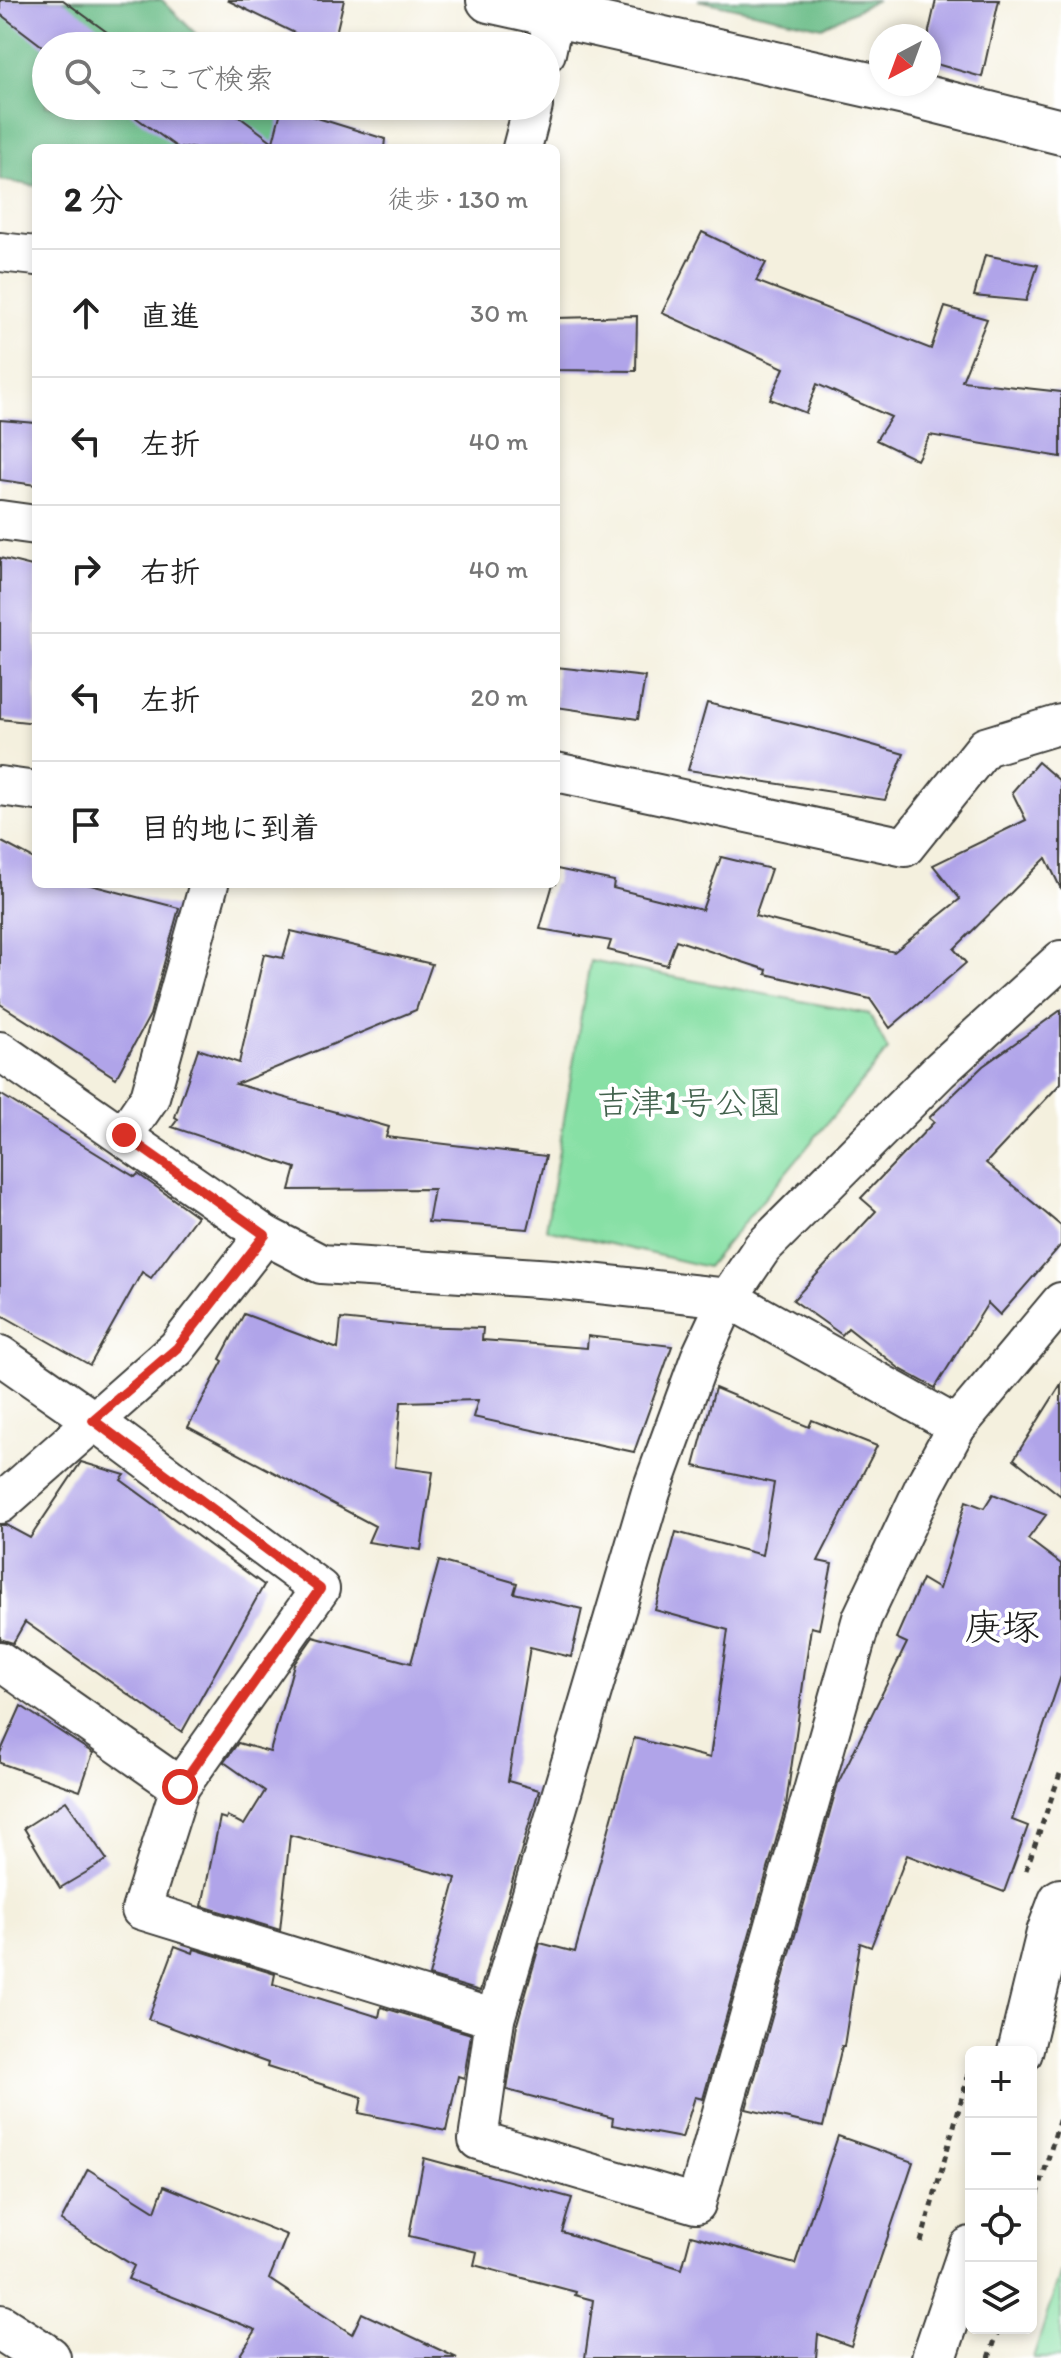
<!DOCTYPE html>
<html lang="ja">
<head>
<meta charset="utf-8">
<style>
	:root { --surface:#fff; --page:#f6f6f6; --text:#222; --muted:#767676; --line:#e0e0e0 }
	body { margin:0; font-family:Itim,"Klee One",sans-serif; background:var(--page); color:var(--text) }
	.controls { position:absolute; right:24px; bottom:24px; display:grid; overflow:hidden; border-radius:12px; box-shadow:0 4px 12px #0003 }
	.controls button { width:72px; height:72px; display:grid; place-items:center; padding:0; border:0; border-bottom:2px solid var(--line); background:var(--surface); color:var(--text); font:40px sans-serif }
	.compass { position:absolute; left:869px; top:24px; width:72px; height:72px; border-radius:50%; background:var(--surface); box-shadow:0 4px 12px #0003; rotate:221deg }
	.stop { position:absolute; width:24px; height:24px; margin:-18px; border:6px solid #d93025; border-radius:50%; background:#fff }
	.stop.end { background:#d93025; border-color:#fff; box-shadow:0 2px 8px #0008 }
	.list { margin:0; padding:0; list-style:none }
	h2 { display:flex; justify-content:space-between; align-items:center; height:104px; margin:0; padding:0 32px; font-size:34px }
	h2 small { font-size:26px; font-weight:400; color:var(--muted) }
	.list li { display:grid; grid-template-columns:52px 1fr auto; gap:24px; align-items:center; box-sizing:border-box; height:128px; padding:0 32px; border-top:2px solid var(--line) }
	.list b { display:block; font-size:30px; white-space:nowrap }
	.list em { font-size:26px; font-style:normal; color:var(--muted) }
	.icon { flex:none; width:44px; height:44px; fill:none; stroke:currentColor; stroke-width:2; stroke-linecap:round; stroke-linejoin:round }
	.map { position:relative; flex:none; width:1061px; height:2358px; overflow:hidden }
	.search { position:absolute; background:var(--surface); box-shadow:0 4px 12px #0003; left:32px; top:32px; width:528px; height:88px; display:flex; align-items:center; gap:20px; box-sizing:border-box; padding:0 28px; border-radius:44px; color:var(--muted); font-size:30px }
	.panel { position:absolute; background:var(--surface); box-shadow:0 4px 12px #0003; left:32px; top:144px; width:528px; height:744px; border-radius:12px }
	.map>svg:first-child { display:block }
	.green { fill:#87e0a5; stroke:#527e60; stroke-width:2 }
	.forest { fill:#6dbe8a; stroke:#446d53; stroke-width:2 }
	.building { fill:#b0a4e9 }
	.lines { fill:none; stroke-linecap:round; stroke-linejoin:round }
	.minor-casing { stroke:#3c3c39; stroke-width:42 }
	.tertiary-casing { stroke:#3c3c39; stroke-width:48 }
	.path { stroke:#3c3c39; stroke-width:5; stroke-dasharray:6 6; stroke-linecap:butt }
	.minor { stroke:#fff; stroke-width:38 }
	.tertiary { stroke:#fff; stroke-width:44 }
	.route { stroke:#d93025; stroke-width:10 }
	.labels { text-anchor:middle; stroke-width:8; stroke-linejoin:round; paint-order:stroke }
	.park-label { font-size:34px; fill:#41614c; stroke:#fff }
	.quarter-label { font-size:38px; fill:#1c1c1c; stroke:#fff }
</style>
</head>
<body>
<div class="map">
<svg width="1061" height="2358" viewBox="0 0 1061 2358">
	<rect width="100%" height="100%" fill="#fff"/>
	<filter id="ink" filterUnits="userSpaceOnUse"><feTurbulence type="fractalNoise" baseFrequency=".0125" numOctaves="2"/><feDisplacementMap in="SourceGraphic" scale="16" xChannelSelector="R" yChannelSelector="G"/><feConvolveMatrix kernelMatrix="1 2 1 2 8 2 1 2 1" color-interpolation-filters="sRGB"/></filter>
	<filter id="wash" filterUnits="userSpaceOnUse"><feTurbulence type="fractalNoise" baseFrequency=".006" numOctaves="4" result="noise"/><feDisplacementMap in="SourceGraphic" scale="32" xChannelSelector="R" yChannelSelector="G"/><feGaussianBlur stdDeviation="1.8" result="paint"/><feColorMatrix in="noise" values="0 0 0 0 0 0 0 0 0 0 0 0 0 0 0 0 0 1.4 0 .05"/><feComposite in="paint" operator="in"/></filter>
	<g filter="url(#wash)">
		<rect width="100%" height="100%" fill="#f4f0de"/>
		<!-- green -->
		<g class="green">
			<path d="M590,961l279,53 19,36 -181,217 -161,-38z"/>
			<path d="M1061,2271v87h-28z"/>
		</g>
		<!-- forest -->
		<g class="forest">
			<path d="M0,0h162l46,46h-162v60h222l42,42h-274v38l-36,-6z"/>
			<path d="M698,0h179l-55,27z"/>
		</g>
		<g id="blocks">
			<!-- building -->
			<g class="building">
				<path d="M0,0h63l63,46h-80v3l-46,-35z"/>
				<path d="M227,0h117l-11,46h-12z"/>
				<path d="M936,0h63l-17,77 -53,-15v-31z"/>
				<path d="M120,106h105l48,36 9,-35 103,32 -1,9h-206z"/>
				<path d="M702,232l64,31 -10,18 175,68 14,-42 42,12 -25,62 99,11v65l-131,-22 -13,25 -41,-20 15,-23 -74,-33 -11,29 -36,-14 14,-31 -122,-55z"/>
				<path d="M985,255l53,10 -12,36 -52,-5z"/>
				<path d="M637,316l-1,55 -80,-1v-52z"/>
				<path d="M0,420l36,3v62l-36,-5z"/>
				<path d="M0,558l36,9v156l-36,-4z"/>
				<path d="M556,667l89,10 -7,42 -82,-12z"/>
				<path d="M707,703l124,30 73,21 -19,46 -197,-30z"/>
				<path d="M1038,762l23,20v107l-15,-31 -92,91 12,14 -76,65 -20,-29 -104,-25 1,-4 -91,-30 -9,25 -59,-15 3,-9 -71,-12 13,-45h3l1,-15 57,12 -1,7 89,22 19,-53 50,12 -16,47 139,36 66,-53 -27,-34 93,-45 -14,-28z"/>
				<path d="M0,841l36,19v24h51l92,24 -29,107 -34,63 -116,-74z"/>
				<path d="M291,931l141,33 -16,46 -180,74 153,43 -3,10 160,19 -18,73 -100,-7 6,-33 -144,1 6,-22 -124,-41 6,-8 -3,-2 23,-68 41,14 25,-109 19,4z"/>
				<path d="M1061,1010v73l-75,80 75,63v19l-61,70 -12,-12 -53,85 -35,-19 -52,-41 -6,7 -49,-35 83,-89 -15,-13 73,-76 -5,-4 54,-52z"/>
				<path d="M0,1094l135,83 3,-3 59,42 -46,62 -9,-6 -52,93 -90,-51z"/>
				<path d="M244,1314l94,35 3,-30 68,7 74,2 -1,12 105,8 1,-12 84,10 -38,106 -161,-35 5,-17 -77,2 -6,65 38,5 -12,78 -53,-8 7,-16 -187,-99 35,-66 -3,-2z"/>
				<path d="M1061,1384v112l-47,-37z"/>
				<path d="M715,1388l94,39 3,-7 65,26 -59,115 14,3 -13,65 -8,-2 -25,178 -83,294 -8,-2 -13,41 -70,-13 1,-7 -106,-28 10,-66 23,-81 35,9 59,-214 76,20 18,-128 -73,-20 21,-78 86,23 12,-72 -80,-17z"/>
				<path d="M81,1462l44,13 -4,5 143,105 -82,147 -157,-110 -12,21 -13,-4v-114h6l24,13z"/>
				<path d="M993,1494l53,21 -18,24 33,25v112l-49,144 16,6 -24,66 -97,-37 -36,92 -11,-4 -16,103h-2l-19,81 -77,-18 92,-326 69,-140 -11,-5 26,-59 17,10 27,-88 18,7z"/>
				<path d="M439,1561l78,22 -3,10 68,16 -11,48 -41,-10 -22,134 31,9 -59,201 -51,-15 27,-98 -166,-43 -10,95 -78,-24 18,-89 6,2 1,-3 17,9 21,-34 -41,-29 14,-19 32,9 24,-88 19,-27 98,26z"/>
				<path d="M21,1706l72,47 -13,38 -80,-28v-10z"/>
				<path d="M66,1801l41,59 -47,28 -36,-60z"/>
				<path d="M175,1946l18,7 1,-4 81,25 -2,10 106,33 2,-10 90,27 -7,44 -6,-2 -12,55 -87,-18 3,-16 -95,-30 1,-4 -120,-44z"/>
				<path d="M838,2136l75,26 -62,184 -33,-12 -2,24h-231l8,-58 -18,-5 1,-3 -102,-27 3,-13 -68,-16 15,-78 148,40 -10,34 120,37 9,-34 104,29z"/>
				<path d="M88,2169l67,42 9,-25 123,49 -18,44 83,55 10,-21 95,45h-219l18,-28 -128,-51 6,-13 -73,-45z"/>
			</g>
		</g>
	</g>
	<g filter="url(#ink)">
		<use href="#blocks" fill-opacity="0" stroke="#3c3c39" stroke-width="2"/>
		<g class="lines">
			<!-- minor casing -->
			<g class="minor-casing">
				<g id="minor">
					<path d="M546,53l8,-37"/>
					<path d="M522,148l11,-42"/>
					<path d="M0,252l36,4"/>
					<path d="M0,520l36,5"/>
					<path d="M556,772l349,75 80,-100 76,-23"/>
					<path d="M0,786l36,5"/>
					<path d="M1061,960l-122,111 -177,177 -34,50 -28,60 -49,134 -156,527 -17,121 218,64 166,-586 63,-133 32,-59 104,-124"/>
					<path d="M0,1051l265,184 56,29 232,15 175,19 229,128"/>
					<path d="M124,1135l26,-38 59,-213"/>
					<path d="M0,1355l93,65 227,169 -140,198 -39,123 354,109"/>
					<path d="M0,1504l177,-156 88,-113"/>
					<path d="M0,1661l180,126"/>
				</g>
			</g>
			<!-- tertiary casing -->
			<g class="tertiary-casing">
				<g id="tertiary">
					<path d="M489,0l425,95 147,37"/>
					<path d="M1020,2052l29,-119 12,-32"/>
					<path d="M0,2327l48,31"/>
					<path d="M934,2358l37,-109"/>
				</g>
			</g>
			<!-- path -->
			<g class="path">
				<path d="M1026,1870l35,-99"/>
				<path d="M1031,2218l30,-104"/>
				<path d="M921,2242l50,-176"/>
				<path d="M989,2358l10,-30"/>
			</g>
			<!-- minor -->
			<use href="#minor" class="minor"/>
			<!-- tertiary -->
			<use href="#tertiary" class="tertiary"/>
		</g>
	</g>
	<g class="lines" filter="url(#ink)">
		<!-- route -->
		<path class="route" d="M124,1135l141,100 -88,113 -84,72 227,169 -140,198"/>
	</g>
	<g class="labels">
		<!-- park labels -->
		<g class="park-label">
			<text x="689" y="1114">吉津1号公園</text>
		</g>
		<!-- quarter labels -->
		<g class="quarter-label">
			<text x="1002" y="1640">庚塚</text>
		</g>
	</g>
</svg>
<div class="controls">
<button>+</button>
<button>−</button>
<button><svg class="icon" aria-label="locate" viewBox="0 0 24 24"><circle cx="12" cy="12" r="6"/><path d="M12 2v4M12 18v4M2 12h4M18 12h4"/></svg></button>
<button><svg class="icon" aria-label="layers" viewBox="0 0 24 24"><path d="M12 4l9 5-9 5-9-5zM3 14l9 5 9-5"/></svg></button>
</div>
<svg class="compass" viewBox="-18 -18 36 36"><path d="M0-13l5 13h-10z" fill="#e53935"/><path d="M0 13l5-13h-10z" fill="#767676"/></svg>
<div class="stop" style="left:180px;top:1787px"></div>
<div class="stop end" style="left:124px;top:1135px"></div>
<div class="search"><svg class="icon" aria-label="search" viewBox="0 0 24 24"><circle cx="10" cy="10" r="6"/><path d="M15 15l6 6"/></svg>ここで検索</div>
<section class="panel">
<h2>2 分<small>徒歩 · 130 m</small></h2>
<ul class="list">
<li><svg class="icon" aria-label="ahead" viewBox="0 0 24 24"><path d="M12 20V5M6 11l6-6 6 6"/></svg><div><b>直進</b></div><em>30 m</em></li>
<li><svg class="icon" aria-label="left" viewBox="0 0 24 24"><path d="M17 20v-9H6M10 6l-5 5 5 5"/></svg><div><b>左折</b></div><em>40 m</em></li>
<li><svg class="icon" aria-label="right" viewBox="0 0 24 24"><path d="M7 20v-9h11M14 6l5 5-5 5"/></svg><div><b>右折</b></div><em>40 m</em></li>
<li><svg class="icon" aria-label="left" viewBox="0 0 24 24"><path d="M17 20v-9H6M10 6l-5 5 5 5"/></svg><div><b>左折</b></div><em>20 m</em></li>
<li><svg class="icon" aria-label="arrive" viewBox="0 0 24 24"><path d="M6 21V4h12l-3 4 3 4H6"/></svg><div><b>目的地に到着</b></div></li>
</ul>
</section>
</div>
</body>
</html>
